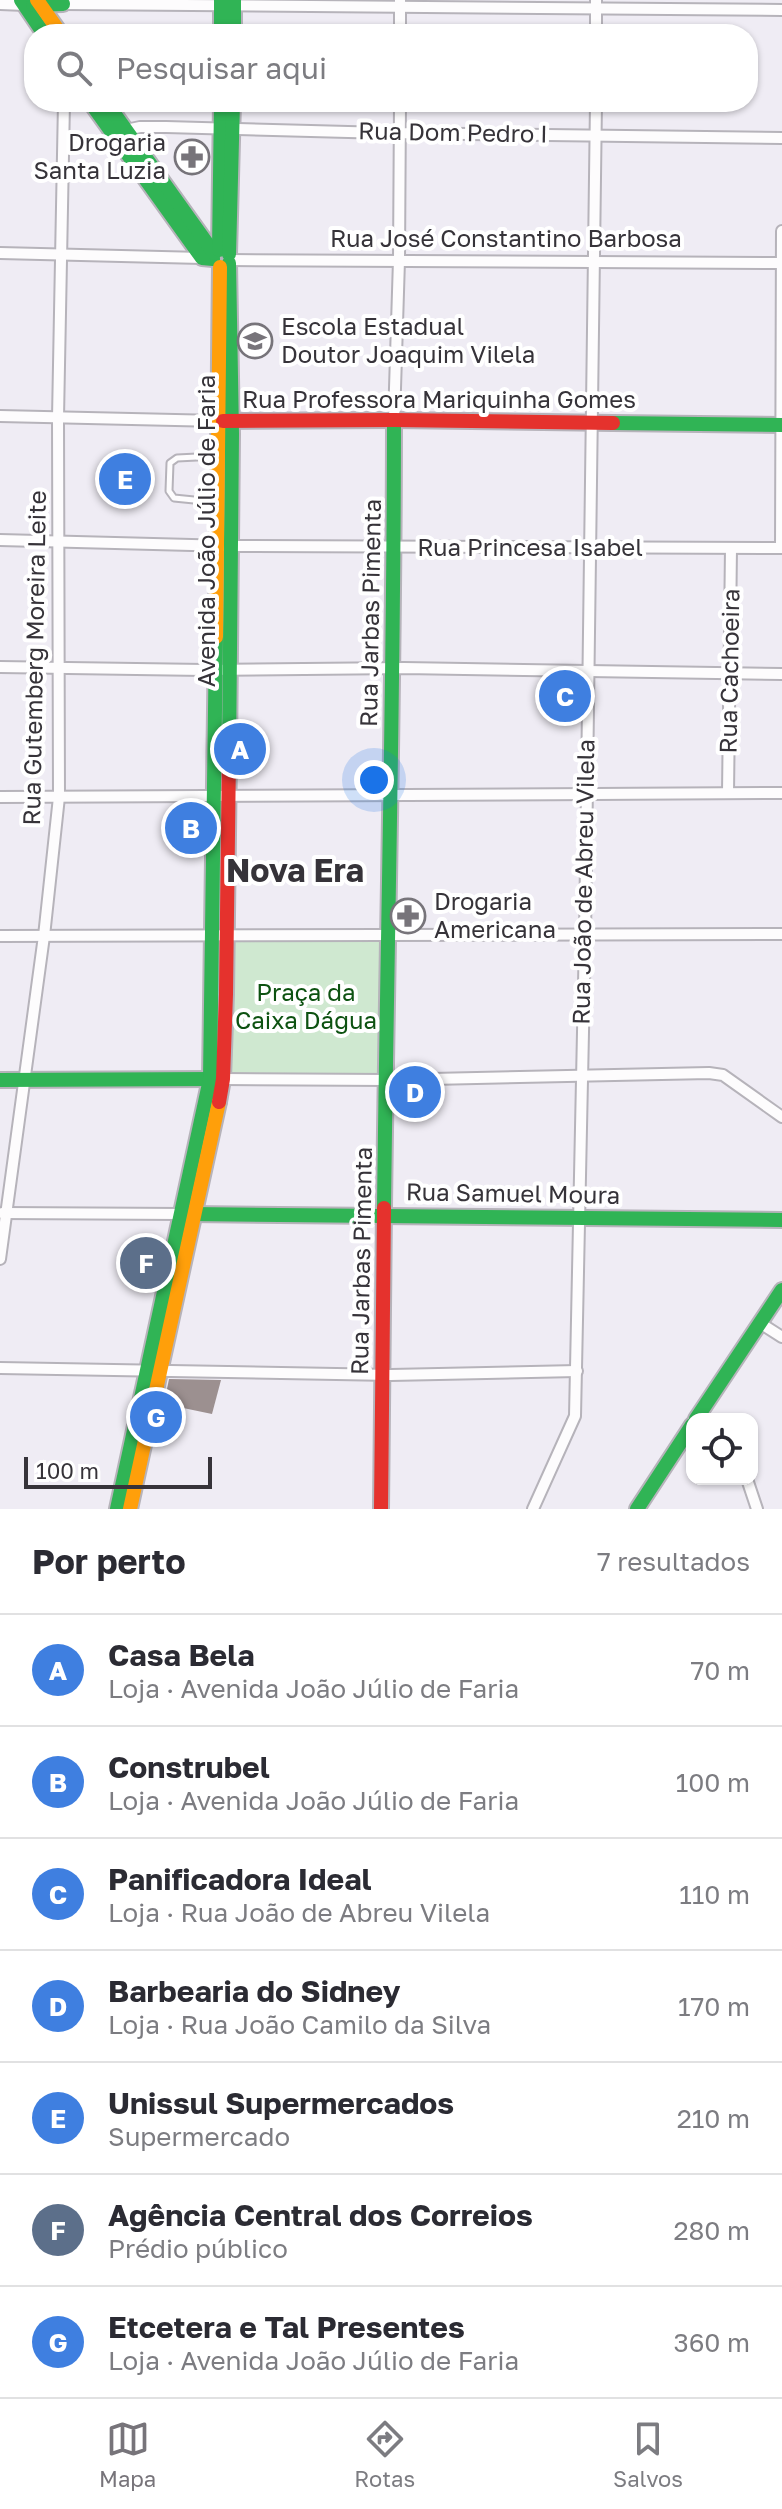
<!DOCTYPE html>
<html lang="pt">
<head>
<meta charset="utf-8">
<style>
	:root { --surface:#fff; --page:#f2f2f3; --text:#2b2b33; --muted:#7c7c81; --line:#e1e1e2; --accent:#77747a }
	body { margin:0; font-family:"Golos Text",sans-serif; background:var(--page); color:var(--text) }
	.controls { position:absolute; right:24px; bottom:24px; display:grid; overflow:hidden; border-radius:16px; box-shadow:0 2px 6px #0004 }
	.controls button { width:72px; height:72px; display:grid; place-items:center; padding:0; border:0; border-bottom:2px solid var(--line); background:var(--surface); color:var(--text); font:40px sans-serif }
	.scale { position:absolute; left:24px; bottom:20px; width:188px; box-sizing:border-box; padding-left:8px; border:4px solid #363339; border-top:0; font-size:22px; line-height:28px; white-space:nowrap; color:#363339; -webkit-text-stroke:6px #fff; paint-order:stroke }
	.you { position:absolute; left:374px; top:780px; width:28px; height:28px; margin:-20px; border:6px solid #fff; border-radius:50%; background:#1a73e8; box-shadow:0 0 0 12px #1a73e833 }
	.badge { display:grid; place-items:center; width:52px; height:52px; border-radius:50%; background:var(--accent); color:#fff; font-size:26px; font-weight:700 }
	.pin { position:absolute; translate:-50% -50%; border:4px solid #fff; box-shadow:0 2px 8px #0006 }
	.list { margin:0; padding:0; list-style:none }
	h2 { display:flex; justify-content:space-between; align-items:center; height:104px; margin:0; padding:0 32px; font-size:34px }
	h2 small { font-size:26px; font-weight:400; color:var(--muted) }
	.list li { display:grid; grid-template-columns:52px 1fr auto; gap:24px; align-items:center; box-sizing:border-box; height:112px; padding:0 32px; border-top:2px solid var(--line) }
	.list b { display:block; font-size:30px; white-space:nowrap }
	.list p { margin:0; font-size:26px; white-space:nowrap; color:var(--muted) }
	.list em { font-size:26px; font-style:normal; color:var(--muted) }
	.icon { flex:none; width:44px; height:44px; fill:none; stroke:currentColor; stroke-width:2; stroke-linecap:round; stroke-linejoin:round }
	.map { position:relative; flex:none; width:782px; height:1509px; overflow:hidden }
	.search { position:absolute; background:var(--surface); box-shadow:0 2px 6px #0004; left:24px; right:24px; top:24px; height:88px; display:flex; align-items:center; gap:20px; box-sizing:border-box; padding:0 28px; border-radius:32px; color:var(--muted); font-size:30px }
	.sheet { height:888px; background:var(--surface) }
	nav { display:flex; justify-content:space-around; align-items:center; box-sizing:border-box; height:112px; border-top:2px solid var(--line); background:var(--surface); font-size:22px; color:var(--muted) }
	nav a { display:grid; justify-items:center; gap:4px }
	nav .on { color:var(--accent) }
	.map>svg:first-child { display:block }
	.green { fill:#cfe8d0 }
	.building { fill:#9c9090 }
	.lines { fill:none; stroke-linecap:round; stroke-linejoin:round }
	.lane-casing { stroke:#b6b3ba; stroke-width:9 }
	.street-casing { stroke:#b6b3ba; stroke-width:14 }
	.fast-casing { stroke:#b6b3ba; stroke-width:18 }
	.slow-casing { stroke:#b6b3ba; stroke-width:18 }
	.jam-casing { stroke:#b6b3ba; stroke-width:18 }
	.lane { stroke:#fdfcfd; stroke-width:5 }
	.street { stroke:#fdfcfd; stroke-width:10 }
	.fast { stroke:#30b455; stroke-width:14 }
	.slow { stroke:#ff9f0a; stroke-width:14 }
	.jam { stroke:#e5322d; stroke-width:14 }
	.labels { text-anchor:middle; stroke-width:8; stroke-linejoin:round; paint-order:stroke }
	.street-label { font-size:24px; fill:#363339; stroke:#fff }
	.poi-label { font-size:24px; fill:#363339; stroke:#fff; text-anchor:start }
	.park-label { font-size:24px; fill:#0d5211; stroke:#fff }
	.district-label { font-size:32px; font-weight:bold; fill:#363339; stroke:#fff }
</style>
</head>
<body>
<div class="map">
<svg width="782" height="1509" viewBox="0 0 782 1509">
	<rect width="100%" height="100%" fill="#efecf4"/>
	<!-- green -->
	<path class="green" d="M230,939l157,3 -5,133 -156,-1z"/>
	<!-- building -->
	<path class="building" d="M169,1379l52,1 -9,34 -48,-10z"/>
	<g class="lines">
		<!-- lane casing -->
		<g class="lane-casing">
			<path id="lane" d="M214,502l-40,-4 -5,-7 1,-28 7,-5 40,-2"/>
		</g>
		<!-- street casing -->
		<g class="street-casing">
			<g id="street">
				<path d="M400,0v34"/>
				<path d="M0,4l25,1"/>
				<path d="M63,4l719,6"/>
				<path d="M596,34v-34"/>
				<path d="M121,131l19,-4h26l220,6 396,5"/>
				<path d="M0,253l202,5"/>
				<path d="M230,260l552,3"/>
				<path d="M0,416l219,5"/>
				<path d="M394,420l5,-160 1,-158"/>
				<path d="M0,540l230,6 552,2"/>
				<path d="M781,548l1,-317"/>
				<path d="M0,667l204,3 200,-2 378,6"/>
				<path d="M728,793l3,-245"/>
				<path d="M0,797l782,-4"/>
				<path d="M0,936l782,-2"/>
				<path d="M223,1079l164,1 322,-7 14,2 59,42"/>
				<path d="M2,1213l180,1"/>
				<path d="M0,1259l44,-323 15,-139 -1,-379 6,-316"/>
				<path d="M760,1323l22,14"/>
				<path d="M0,1368l391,7 186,-4"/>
				<path d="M747,1479l10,30"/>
				<path d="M533,1509l42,-93 10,-480 11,-834"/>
			</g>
		</g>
		<!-- fast casing -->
		<g class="fast-casing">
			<g id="fast">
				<path d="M21,0l23,34"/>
				<path d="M221,0v34"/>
				<path d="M234,0v34"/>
				<path d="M33,5l30,-1"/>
				<path d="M90,102l112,156 11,1"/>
				<path d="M106,102l108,151"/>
				<path d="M219,250l2,-148"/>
				<path d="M229,254l4,-152"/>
				<path d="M613,423l169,2"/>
				<path d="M229,755l3,-321 -3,-171"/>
				<path d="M0,1080l216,-1"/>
				<path d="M384,1208c3,-263 10,-525 10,-788"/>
				<path d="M190,1214l592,6"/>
				<path d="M696,1419l86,-129"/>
				<path d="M117,1509l93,-430 6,-442"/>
				<path d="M637,1509l55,-84"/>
			</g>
		</g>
		<!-- slow casing -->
		<g class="slow-casing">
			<g id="slow">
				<path d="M37,0l24,34"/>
				<path d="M216,637l4,-370"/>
				<path d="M130,1509l89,-407"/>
			</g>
		</g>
		<!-- jam casing -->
		<g class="jam-casing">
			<g id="jam">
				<path d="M223,421l171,-1 219,3"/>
				<path d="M219,1102l4,-23 3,-85 3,-239"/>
				<path d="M381,1509l3,-301"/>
			</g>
		</g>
		<!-- lane -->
		<use href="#lane" class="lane"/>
		<!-- street -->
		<use href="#street" class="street"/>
		<!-- fast -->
		<use href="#fast" class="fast"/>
		<!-- slow -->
		<use href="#slow" class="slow"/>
		<!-- jam -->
		<use href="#jam" class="jam"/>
	</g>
	<!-- icons -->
	<defs>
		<g id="pharmacy-ring" transform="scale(1.8)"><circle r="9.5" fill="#fff" stroke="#77747a" stroke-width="1.5"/><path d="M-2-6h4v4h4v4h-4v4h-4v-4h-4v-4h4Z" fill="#77747a"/></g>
		<g id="school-ring" transform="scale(1.8)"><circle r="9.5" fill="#fff" stroke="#77747a" stroke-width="1.5"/><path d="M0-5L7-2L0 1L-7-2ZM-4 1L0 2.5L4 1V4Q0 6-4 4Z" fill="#77747a"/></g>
	</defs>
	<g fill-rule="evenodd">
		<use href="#pharmacy-ring" x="192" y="157"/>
		<use href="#school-ring" x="255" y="341"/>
		<use href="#pharmacy-ring" x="408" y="916"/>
	</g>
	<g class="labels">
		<!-- street labels -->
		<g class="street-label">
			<text transform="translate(453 133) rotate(1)" y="8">Rua Dom Pedro I</text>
			<text x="506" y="247">Rua José Constantino Barbosa</text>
			<text x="439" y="408">Rua Professora Mariquinha Gomes</text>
			<text transform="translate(207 531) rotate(-90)" y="8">Avenida João Júlio de Faria</text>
			<text x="530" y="556">Rua Princesa Isabel</text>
			<text transform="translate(371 613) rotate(-89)" y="8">Rua Jarbas Pimenta</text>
			<text transform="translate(35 658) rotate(-89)" y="8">Rua Gutemberg Moreira Leite</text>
			<text transform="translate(730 671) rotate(-89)" y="8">Rua Cachoeira</text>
			<text transform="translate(584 882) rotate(-89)" y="8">Rua João de Abreu Vilela</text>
			<text transform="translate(513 1194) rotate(1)" y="8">Rua Samuel Moura</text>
			<text transform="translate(362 1261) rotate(-89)" y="8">Rua Jarbas Pimenta</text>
		</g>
		<!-- poi labels -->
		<g class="poi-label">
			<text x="166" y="151" text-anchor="end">Drogaria<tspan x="166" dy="28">Santa Luzia</tspan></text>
			<text x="281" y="335">Escola Estadual<tspan x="281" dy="28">Doutor Joaquim Vilela</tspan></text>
			<text x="434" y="910">Drogaria<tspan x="434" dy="28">Americana</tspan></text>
		</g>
		<!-- park labels -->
		<g class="park-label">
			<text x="306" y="1001">Praça da<tspan x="306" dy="28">Caixa Dágua</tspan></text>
		</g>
		<!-- district labels -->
		<g class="district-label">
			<text x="295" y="882">Nova Era</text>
		</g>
	</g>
</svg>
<div class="controls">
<button><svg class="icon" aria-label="locate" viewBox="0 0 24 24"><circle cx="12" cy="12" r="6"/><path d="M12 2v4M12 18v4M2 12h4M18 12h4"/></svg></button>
</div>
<div class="scale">100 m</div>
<div class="you"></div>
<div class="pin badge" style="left:240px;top:749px;background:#3f7fe0">A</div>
<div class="pin badge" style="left:191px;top:828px;background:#3f7fe0">B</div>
<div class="pin badge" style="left:565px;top:696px;background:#3f7fe0">C</div>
<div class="pin badge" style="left:415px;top:1092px;background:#3f7fe0">D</div>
<div class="pin badge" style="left:125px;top:479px;background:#3f7fe0">E</div>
<div class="pin badge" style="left:146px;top:1263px;background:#5c6f8a">F</div>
<div class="pin badge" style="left:156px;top:1417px;background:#3f7fe0">G</div>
<div class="search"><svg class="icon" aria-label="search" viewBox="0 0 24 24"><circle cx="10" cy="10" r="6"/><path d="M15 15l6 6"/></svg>Pesquisar aqui</div>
</div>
<section class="sheet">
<h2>Por perto<small>7 resultados</small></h2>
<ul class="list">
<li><span class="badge" style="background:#3f7fe0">A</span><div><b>Casa Bela</b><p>Loja · Avenida João Júlio de Faria</p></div><em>70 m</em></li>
<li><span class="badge" style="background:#3f7fe0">B</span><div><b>Construbel</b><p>Loja · Avenida João Júlio de Faria</p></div><em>100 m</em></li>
<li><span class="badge" style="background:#3f7fe0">C</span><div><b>Panificadora Ideal</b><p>Loja · Rua João de Abreu Vilela</p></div><em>110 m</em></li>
<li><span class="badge" style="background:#3f7fe0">D</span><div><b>Barbearia do Sidney</b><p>Loja · Rua João Camilo da Silva</p></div><em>170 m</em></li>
<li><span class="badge" style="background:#3f7fe0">E</span><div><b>Unissul Supermercados</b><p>Supermercado</p></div><em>210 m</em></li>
<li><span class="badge" style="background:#5c6f8a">F</span><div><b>Agência Central dos Correios</b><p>Prédio público</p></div><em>280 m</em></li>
<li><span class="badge" style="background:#3f7fe0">G</span><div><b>Etcetera e Tal Presentes</b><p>Loja · Avenida João Júlio de Faria</p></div><em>360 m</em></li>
</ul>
</section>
<nav>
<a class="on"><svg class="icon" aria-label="map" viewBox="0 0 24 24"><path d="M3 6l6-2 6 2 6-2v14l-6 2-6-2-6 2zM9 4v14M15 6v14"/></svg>Mapa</a>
<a><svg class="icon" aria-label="directions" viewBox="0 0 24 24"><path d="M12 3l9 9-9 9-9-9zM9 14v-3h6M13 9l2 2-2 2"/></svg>Rotas</a>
<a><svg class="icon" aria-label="saved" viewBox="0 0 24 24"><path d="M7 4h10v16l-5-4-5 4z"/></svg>Salvos</a>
</nav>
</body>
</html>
